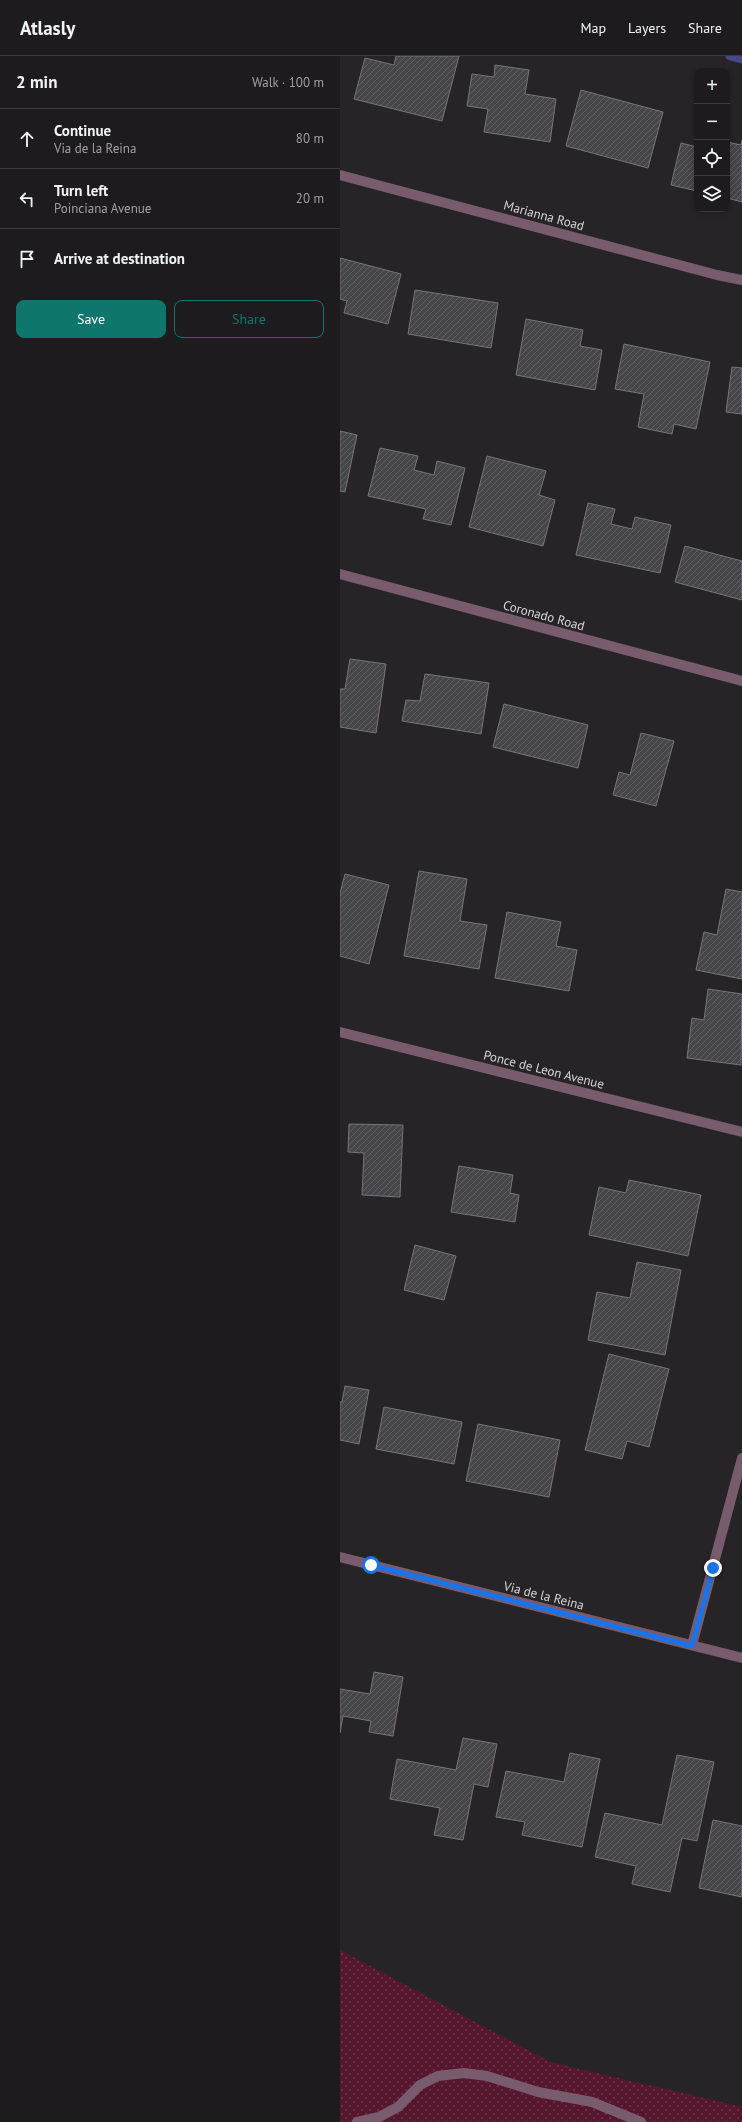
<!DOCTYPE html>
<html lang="en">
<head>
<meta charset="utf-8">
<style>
	:root { --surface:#1d1b1d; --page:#252426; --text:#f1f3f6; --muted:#a0a1a4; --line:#3b393b; --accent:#0f766e }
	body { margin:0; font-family:"PT Sans",sans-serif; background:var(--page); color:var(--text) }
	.controls { position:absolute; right:12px; top:12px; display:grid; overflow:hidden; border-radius:8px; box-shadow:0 2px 6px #0003 }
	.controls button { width:36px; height:36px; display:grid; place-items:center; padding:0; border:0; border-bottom:1px solid var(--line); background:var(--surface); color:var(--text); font:20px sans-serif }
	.stop { position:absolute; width:12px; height:12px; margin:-9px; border:3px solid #1a73e8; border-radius:50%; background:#fff }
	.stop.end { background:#1a73e8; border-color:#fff; box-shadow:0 1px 4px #0008 }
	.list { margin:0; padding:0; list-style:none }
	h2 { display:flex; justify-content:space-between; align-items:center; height:52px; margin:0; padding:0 16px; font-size:17px }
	h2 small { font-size:13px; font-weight:400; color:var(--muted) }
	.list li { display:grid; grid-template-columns:26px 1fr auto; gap:12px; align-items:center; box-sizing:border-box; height:60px; padding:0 16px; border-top:1px solid var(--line) }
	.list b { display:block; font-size:15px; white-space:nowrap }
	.list p { margin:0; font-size:13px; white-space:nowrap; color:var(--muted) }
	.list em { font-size:13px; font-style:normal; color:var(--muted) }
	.actions { display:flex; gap:8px; padding:12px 16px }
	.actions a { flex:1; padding:9px 0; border:1px solid var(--accent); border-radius:8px; text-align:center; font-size:14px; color:var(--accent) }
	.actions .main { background:var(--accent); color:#fff }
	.icon { flex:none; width:22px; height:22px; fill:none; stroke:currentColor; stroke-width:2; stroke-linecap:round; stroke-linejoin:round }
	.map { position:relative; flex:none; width:402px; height:2066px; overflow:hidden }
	header { display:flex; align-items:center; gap:24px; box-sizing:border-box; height:56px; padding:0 20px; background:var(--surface); border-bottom:1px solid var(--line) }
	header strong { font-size:19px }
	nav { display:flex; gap:22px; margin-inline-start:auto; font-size:14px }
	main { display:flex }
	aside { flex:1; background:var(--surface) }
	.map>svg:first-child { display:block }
	.grass { fill:url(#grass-dots) }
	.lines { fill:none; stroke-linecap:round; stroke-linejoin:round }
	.stream { stroke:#484885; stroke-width:9 }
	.building { fill:url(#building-hatch); stroke:#767579 }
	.minor { stroke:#785c6d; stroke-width:10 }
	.route { stroke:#1a73e8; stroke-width:5 }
	.labels { text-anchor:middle; stroke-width:3; stroke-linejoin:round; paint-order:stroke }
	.street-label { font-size:13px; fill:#d7d5d7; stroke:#272427 }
</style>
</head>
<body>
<header>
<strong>Atlasly</strong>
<nav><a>Map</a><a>Layers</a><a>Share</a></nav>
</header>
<main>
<aside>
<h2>2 min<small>Walk · 100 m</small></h2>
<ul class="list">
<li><svg class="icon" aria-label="ahead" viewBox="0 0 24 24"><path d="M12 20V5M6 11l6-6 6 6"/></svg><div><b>Continue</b><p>Via de la Reina</p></div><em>80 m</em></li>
<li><svg class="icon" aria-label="left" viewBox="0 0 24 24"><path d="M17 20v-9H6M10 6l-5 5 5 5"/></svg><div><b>Turn left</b><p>Poinciana Avenue</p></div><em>20 m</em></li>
<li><svg class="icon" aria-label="arrive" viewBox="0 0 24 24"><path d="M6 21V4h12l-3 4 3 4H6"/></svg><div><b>Arrive at destination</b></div></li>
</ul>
<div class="actions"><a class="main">Save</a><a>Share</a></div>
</aside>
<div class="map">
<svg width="402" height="2066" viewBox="0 0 402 2066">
	<defs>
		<pattern id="grass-dots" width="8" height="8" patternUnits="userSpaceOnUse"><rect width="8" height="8" fill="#56172e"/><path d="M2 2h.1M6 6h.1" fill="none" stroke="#6e384c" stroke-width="1.8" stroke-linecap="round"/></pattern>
		<pattern id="building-hatch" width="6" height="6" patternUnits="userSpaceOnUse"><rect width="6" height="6" fill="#464549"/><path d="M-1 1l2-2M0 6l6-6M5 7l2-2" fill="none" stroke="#605f62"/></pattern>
	</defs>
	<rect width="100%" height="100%" fill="#272427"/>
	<!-- grass -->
	<path class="grass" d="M0,1894l210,112 192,45v15h-402z"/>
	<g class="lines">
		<!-- stream -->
		<path class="stream" d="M390,0l12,3"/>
	</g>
	<!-- building -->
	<g class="building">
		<path d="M56,0h63l-17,65 -88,-22 11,-41 29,7z"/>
		<path d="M155,9l34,5 -4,24 31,5 -6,43 -66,-10 4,-23 -21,-3 5,-32 22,3z"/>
		<path d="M241,34l82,22 -15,56 -82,-22z"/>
		<path d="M402,84v62l-15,-4v-56l14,3z"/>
		<path d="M341,87l16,4v44l-26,-6z"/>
		<path d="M0,202l61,16 -13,50 -44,-11 3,-12 -7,-2z"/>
		<path d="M75,234l83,13 -7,45 -83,-14z"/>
		<path d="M186,263l57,11 -3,16 22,4 -7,40 -79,-15z"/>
		<path d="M284,288l86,18 -14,67 -22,-5 -2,10 -34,-7 6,-33 -29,-5z"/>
		<path d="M392,311l10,1v46l-16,-2z"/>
		<path d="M0,375l17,4 -12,57 -5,-1z"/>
		<path d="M40,392l38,8 -4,14 20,5 3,-14 28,7 -14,57 -28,-6 3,-10 -58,-13z"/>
		<path d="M147,400l59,15 -7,24 16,5 -12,46 -74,-19z"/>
		<path d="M248,447l27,6 -4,15 21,5 3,-12 36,8 -11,48 -84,-18z"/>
		<path d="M345,490l57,15v39l-67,-18z"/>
		<path d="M10,603l36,5 -10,69 -36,-6v-38h5z"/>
		<path d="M85,618l64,9 -8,51 -79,-13 4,-21 14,1z"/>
		<path d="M164,648l84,21 -10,43 -85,-21z"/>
		<path d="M301,677l33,8 -18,65 -43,-11 6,-23 11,3z"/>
		<path d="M79,815l48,8 -7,42 27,4 -8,44 -75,-13z"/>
		<path d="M5,818l44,11 -20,79 -29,-8v-63z"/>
		<path d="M386,833l16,3v87l-46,-9 8,-38 13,3z"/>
		<path d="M167,856l54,10 -5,24 21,4 -8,41 -74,-13z"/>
		<path d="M368,933l34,5 -1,71 -54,-7 5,-40 12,2z"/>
		<path d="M9,1068l54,1 -3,72 -38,-2 2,-42 -16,-1z"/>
		<path d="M119,1110l54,9 -3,18 9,2 -4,27 -64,-10z"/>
		<path d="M289,1124l72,15 -13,61 -99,-21 10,-48 27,6z"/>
		<path d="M75,1189l41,11 -12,44 -40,-10z"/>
		<path d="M297,1206l44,8 -16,85 -77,-15 9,-48 33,6z"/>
		<path d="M269,1298l60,15 -20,78 -22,-6 -5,18 -37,-9z"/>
		<path d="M5,1330l24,4 -10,54 -19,-4v-38h2z"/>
		<path d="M44,1351l78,15 -8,42 -78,-15z"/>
		<path d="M138,1368l82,16 -11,57 -83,-16z"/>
		<path d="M34,1616l29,5 -10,59 -24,-4 2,-11 -28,-5 -3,17v-44l30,5z"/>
		<path d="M123,1682l34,6 -9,43 -14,-3 -11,56 -29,-5 6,-27 -50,-9 7,-40 59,11z"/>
		<path d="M230,1697l30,6 -18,88 -60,-12 3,-13 -29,-5 10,-46 58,11z"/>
		<path d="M337,1699l37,7 -17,79 -15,-3 -12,54 -38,-8 4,-18 -41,-9 10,-44 57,12z"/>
		<path d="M373,1764l29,6v71l-43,-9z"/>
	</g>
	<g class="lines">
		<!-- minor -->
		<g class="minor">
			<path d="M0,119l377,100 25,5"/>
			<path d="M0,518l402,107"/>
			<path d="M0,976l402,100"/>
			<path d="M0,1501l402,101"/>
			<path d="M352,1589l50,-187"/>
			<path d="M17,2066l22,-5 19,-10 22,-22 18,-9 26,-3 23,3 51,16 54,10 49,20"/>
		</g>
	</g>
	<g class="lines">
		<!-- route -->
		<path class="route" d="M31,1509l321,81 21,-78"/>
	</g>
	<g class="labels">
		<!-- street labels -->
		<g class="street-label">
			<text transform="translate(204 159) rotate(15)" y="5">Marianna Road</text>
			<text transform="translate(204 559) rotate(15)" y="5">Coronado Road</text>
			<text transform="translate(204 1013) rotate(14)" y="5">Ponce de Leon Avenue</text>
			<text transform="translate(204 1539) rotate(14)" y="5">Via de la Reina</text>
		</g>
	</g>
</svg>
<div class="controls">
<button>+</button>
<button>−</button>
<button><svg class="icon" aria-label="locate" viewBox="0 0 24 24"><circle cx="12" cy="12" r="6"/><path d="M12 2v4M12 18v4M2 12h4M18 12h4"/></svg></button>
<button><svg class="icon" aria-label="layers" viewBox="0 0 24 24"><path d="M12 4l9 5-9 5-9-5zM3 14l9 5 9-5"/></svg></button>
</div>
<div class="stop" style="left:31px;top:1509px"></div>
<div class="stop end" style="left:373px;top:1512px"></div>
</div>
</main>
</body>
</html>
